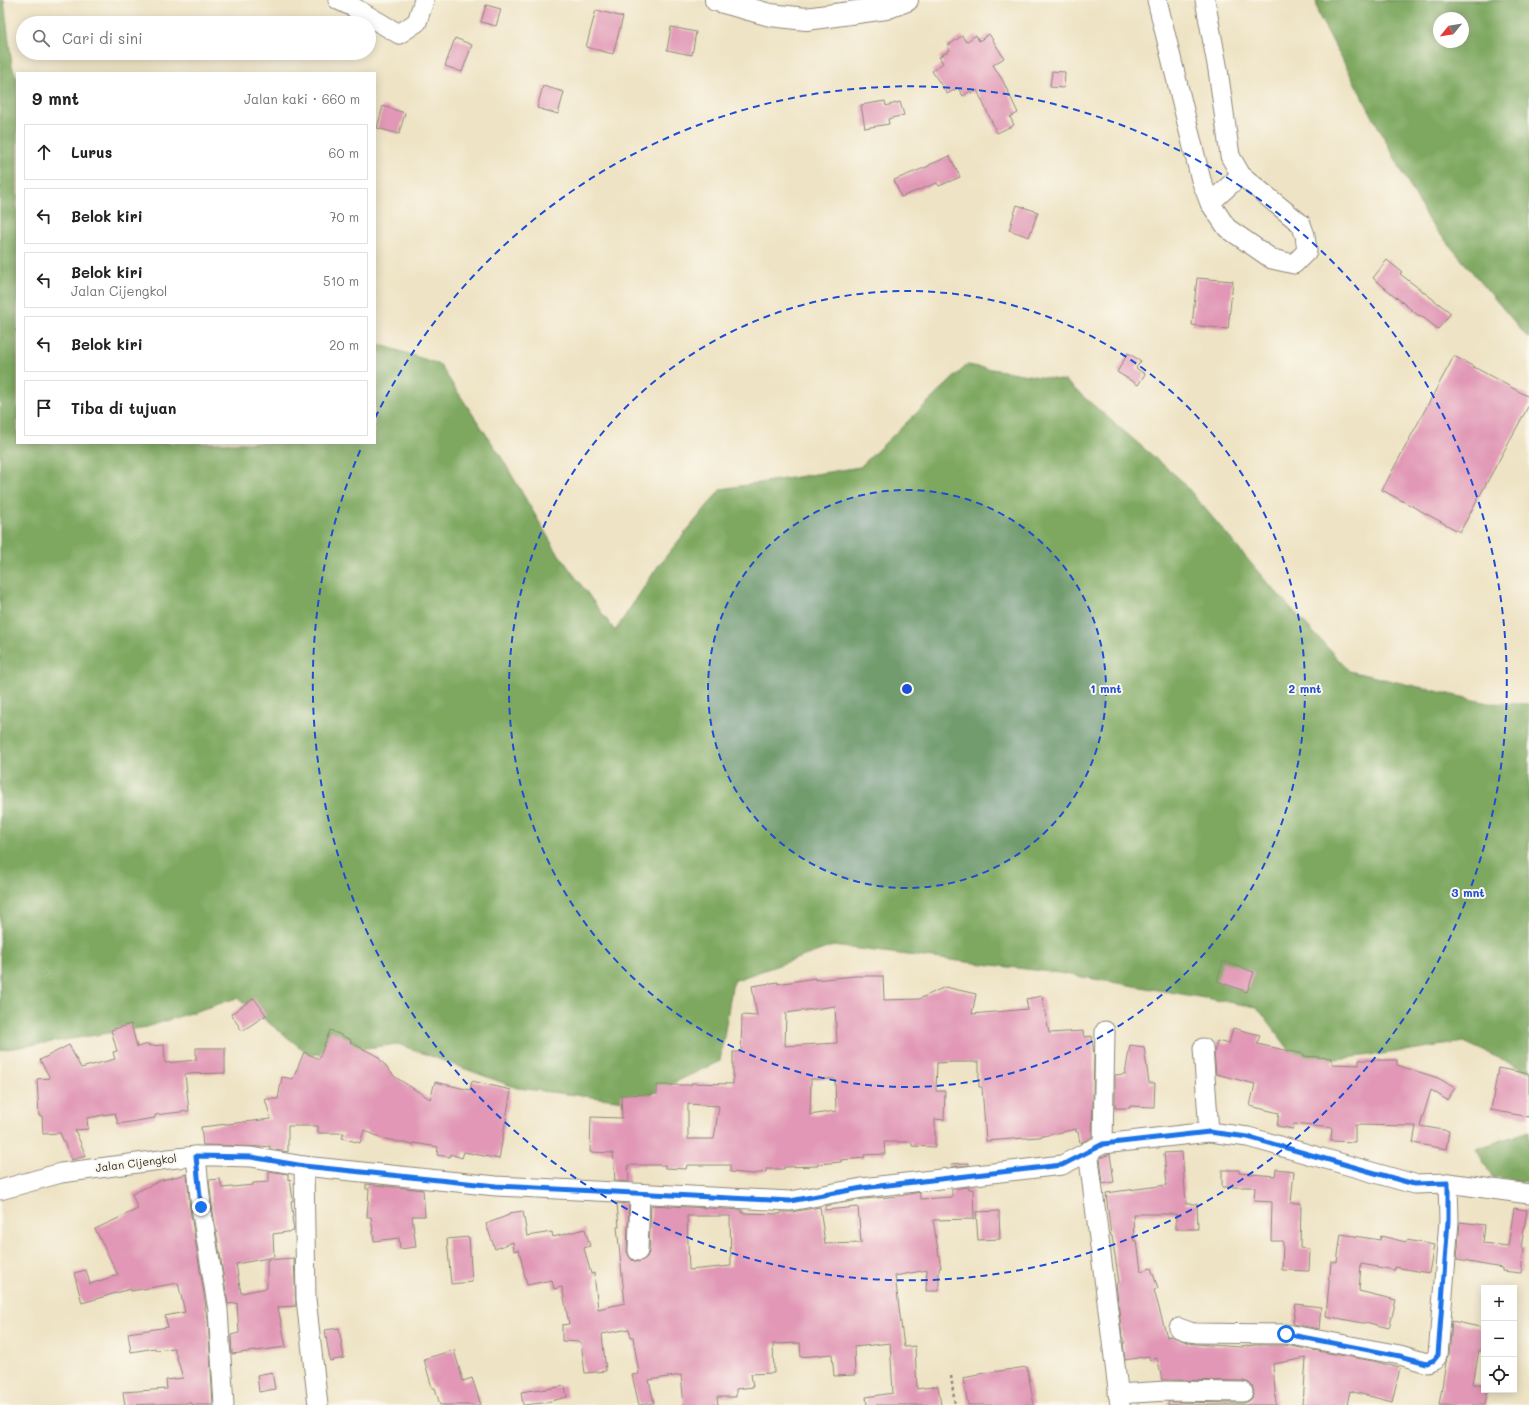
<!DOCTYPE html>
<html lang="id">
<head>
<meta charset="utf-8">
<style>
	:root { --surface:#fff; --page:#f6f6f6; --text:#222; --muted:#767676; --line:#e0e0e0 }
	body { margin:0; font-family:Mali,sans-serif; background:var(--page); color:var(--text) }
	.controls { position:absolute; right:12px; bottom:12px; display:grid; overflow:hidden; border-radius:0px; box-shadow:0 2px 10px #0003 }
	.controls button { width:36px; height:36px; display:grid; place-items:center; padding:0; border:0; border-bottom:1px solid var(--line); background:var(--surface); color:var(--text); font:20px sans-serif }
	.compass { position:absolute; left:1433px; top:12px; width:36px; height:36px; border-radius:50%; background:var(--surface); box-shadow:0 2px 10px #0003; rotate:240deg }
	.stop { position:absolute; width:12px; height:12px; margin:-9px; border:3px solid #1a73e8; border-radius:50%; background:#fff }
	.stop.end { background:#1a73e8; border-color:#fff; box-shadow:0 1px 4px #0008 }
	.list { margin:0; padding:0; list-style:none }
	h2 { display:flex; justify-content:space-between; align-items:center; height:52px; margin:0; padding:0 16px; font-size:17px }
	h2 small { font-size:13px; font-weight:400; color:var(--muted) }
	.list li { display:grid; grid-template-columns:26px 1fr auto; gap:12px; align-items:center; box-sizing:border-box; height:56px; margin:0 8px 8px; padding:0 8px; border:1px solid var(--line); border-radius:0px }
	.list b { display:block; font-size:15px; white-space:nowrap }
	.list p { margin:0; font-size:13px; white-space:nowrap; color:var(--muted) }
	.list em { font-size:13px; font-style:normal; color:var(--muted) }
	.icon { flex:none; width:22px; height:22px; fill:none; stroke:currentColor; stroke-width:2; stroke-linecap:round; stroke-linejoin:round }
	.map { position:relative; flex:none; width:1529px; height:1405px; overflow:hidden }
	.search { position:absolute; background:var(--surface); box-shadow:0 2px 10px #0003; left:16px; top:16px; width:360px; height:44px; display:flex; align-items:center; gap:10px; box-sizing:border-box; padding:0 14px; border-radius:22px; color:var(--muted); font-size:15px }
	.panel { position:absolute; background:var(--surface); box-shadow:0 2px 10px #0003; left:16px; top:72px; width:360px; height:372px; border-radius:0px }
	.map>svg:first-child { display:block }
	.forest { fill:#7ea860; stroke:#546a46; fill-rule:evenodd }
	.building { fill:#e197b5; fill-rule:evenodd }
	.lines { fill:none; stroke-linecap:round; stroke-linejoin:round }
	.minor-casing { stroke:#8c8778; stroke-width:21 }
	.major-casing { stroke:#8c8778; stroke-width:24 }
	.path { stroke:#8c8778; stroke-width:2.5; stroke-dasharray:3 3; stroke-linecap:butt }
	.minor { stroke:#fff; stroke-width:19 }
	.major { stroke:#fff; stroke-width:22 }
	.route { stroke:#1a73e8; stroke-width:5 }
	.ring { fill:none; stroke:#1d4ed8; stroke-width:2; stroke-dasharray:7 5 }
	.labels { text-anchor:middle; stroke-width:4; stroke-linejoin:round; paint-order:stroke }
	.street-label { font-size:11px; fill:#2b2b2b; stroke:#fbf7ec }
	.centre { fill:#1d4ed8; stroke:#fbf7ec; stroke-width:2 }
	.ring-label { font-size:12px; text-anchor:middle; font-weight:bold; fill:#1d4ed8; stroke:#fbf7ec; stroke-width:4; stroke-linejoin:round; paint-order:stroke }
</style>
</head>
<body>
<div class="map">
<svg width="1529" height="1405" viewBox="0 0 1529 1405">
	<rect width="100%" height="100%" fill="#fbf7ec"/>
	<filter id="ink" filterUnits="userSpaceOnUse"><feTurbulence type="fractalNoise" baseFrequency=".025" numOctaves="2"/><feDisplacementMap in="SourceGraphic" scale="8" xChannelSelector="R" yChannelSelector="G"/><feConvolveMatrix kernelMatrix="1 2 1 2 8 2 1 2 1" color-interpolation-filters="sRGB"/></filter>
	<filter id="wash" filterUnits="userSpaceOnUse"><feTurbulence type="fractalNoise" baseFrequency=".012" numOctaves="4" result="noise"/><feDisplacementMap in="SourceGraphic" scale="16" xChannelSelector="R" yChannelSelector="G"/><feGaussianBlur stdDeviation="0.9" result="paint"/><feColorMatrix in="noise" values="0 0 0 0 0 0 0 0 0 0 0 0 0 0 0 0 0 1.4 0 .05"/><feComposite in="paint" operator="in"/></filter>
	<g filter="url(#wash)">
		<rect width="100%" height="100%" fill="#eee3c4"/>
		<!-- forest -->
		<g class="forest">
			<path d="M0,0h4l8,66 5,12v365h358v-100l64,21 61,91 55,94 60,82 43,-65 63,-77 139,-22 107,-102 98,16 116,99 84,100 84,91 139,32 41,1v368l-65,-30 -74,11 -91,10 -42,-56 -198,-34 -226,-27 -100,35 -13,80 -87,41 -116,-14 -119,-44 -88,11 -73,-57 -90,29 -147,23z"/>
			<path d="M1316,0h213v339l-101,-119 -110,-206zM1439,18h24v24h-24z"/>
			<path d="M1529,1131v51l-36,-4 -17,-29z"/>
		</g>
		<g id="blocks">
			<!-- building -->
			<g class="building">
				<path d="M486,5l15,4 -5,17 -15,-4z"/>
				<path d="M596,10l27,7 -10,37 -27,-7z"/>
				<path d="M671,27l25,5 -4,23 -25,-5z"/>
				<path d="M989,34l15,24 -11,7 10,16 15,32 -8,4 4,8 -17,8 -20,-43 -5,4 -2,-3 -7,5 -5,-8 -11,6 -15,-23 11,-8 -4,-6 11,-7 -3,-4 15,-10 4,6 10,-7 3,6z"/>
				<path d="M455,38l17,7 -10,27 -17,-6z"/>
				<path d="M1052,71l13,1 -1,16 -14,-1z"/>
				<path d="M543,86l21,6 -6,22 -21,-6z"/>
				<path d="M885,101l1,5 14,-4 4,13 -16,4 1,5 -24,4 -4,-23z"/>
				<path d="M383,106l22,7 -6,21 -22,-6z"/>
				<path d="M950,156l10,21 -21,9 -2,-3 -36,14 -7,-17 35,-14v-1z"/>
				<path d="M1017,205l21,7 -9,25 -20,-7z"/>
				<path d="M1387,260l15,12 -2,2 51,39 -13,16 -18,-14 -1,1 -46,-38z"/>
				<path d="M1197,278l36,3 -5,48 -36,-4z"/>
				<path d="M1128,353l13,8 -5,7 9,6 -7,11 -21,-13z"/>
				<path d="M1454,356l75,41v8l-69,127 -78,-42z"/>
				<path d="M1223,961l31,11 -7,20 -30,-11z"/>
				<path d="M855,976h28l1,24 35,-1 26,-12 31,7 -4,20 56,-5 -2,-10 16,-3 7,37 34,-2 1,6 8,-1 2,20 -2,81 -12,6 -2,-11h-2v-3l-37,8 -53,4 -4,-54h-3v-25h-26l-16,1 -1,28h9l-1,29 -9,-1v28l-23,-1v-4h-28l1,12 -21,1v3l-23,2v2l-23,2v2l-34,1v2h-18v3l-13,2 -23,-2v-7h-43l-1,4 -21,-1v-3h-37l1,17 -14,-1 -2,-28 -23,-1 1,-35 31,1 -1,-23 36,-1v-9h34v-2l42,1v-32h8l1,-37 15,1 -5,-30 26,-4v2l37,-6v2zM835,1006l2,37 -52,3 1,-33zM811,1079h24l1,32 -26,4zM688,1104l31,2 -5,33h-26z"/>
				<path d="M254,998l12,17 -24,16 -11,-17z"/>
				<path d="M131,1024l6,23 12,-3v2l15,-1 1,18 31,-3v-12h29v25l-40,1 4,37 -34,4v3l-37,6 -3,-11 -28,5 1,11 -13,1 11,26 -14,4 -12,-27 -17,1 -1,-18h-3l-2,-37 13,-1 -10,-18 29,-15 12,23 34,-9 -2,-7 4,-1 -6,-21z"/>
				<path d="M1233,1028l27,7 -3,9 47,10 -1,2 29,2v6l27,1v-5h38v5l41,13 17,10 -8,12 -16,-10 -11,36 29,5 -3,18 -33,-6 3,-17 -61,-1v17l-24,-1 1,-13 -38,-4 -1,5 -16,-3 2,-13 -29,-7 5,-22 -39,-10 -2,-21 3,-12 12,3z"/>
				<path d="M330,1030l21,10 -1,2 27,14 18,21 35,22 5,-17 35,8 2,-9 39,9 -12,69 -35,-7 -2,6 -12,-4v3l-13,-2 1,-8 -24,-4 -1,2 -32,-7 -17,-8 -4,13 -18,-5 2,-5h-26v-7h-30v26l-18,-3v-3l-10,1 -57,-2 -2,-18 70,-8 -6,-20h13l4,-22 11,2 11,-27 15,7z"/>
				<path d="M1130,1045l14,2 5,36h6l-1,24 -24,-1v2h-15v-33l10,-1z"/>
				<path d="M1498,1068l31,6v43l-38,-7z"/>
				<path d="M1182,1152l4,52h11l1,25h-22v-15h-43l1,27h3l4,30 10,-3 7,20 -4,2 13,47 4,-1 18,7 7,1 45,3 14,-2h30l88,16 27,7 -8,34 -42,-11 -3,14h-44l3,-47 -33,6 3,41h-108v-3l75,1 6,-2 3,-3 2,-6 -2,-6 -3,-3 -6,-2 -81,-1 -5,-22 -7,2 -1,-4 -24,4 -2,-17h2l-3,-6 -6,-53 3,-2 -7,-46h-1l-5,-43 61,-8 -3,-32z"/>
				<path d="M1110,1154l4,28 -11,2 -3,-26z"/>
				<path d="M969,1163v2l-17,2 -1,-3z"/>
				<path d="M1276,1169l18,2 -3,32h10l-1,45 10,1 -1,22 -27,-1 1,-29h-12l1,-39 -18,-1 1,-14h-33v-17h17v3l36,3z"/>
				<path d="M269,1171l19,3v6l2,-1 3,22h-2l2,16h-1l2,14 -21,3 1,23 -38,7 5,29 26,-5v-28l27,-2 2,48 -18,1 8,40 -54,7 -1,-19 8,-2 -2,-30 -9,1 -16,-98 -3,-26 11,-1 2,9 31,-3v-2l16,-1z"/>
				<path d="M187,1174l3,35 16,98 -1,1 3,10 5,87h-21v-2l-67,2 -2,-13 44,-3 -1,-9 17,-2 -9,-30 -18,2 -1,-2 -24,4 -3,-19 40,-6 -3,-11 20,-4 -7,-29 -47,8 -1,-2 -48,14 -8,-30 12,-3 4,14 28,-9 -23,-46 43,-20 -6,-15 30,-14z"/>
				<path d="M366,1184l57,6 2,26h-13l4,31 -16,2 -1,-11 -25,3 -3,-24h-4l2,-28h-3z"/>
				<path d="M969,1187v2h4l1,30 -41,1 8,48h-2v23h-13l1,-21 -32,6 9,71 11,-1 2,43 21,-3 3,19h-74l-1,-8 27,-4 -3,-50 -36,4 1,28 -21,1 -2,-22 -31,3 -1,-14 -27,1 1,29 -23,1 2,13 -17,2v8h-19l1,8h-34l-3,-30 -32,5 5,23 -15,2 -7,-30 7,-1 -6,-37h-2l-2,-8 -27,5 4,37 -21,2 -4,-31 -19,-1v-16l7,-1 -7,-37 -8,2 -2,-9 -25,5 -8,-35 -5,1 -1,-9 -18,7 -9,-25 23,-9v-2l14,-2 4,25 25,-4 1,5 32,-8 5,17 -6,2 7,26 3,-1 4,36 27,-6 -8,-76h2l-2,-24 12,1 -2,47 2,5 3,4 6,2 5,-2 4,-3 2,-5 2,-47 91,5v3l39,1v-2h11l28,-5 5,37 36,-1 -3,-36 -33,3v-4l39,-7 36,-3 19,-4 2,7 31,-2v-8zM687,1216h43l1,50 -42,4z"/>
				<path d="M1514,1208l13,2 -6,38h3l-3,25 -19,-2v-3l-45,-8 3,-38 25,3 -2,18 25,3z"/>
				<path d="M999,1211l1,28 -22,1 -2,-28z"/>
				<path d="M1341,1234l39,6 1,-4 25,6 1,-2 27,5 -5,28 -34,-6v3l-34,-6 -2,27 37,9 -7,28 -20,-5 -1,1 -42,-8 5,-54h6z"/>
				<path d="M469,1237l3,45 -21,2 -4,-45z"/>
				<path d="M1296,1304l25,3 -2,22 -26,-5z"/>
				<path d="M1452,1321l32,7v23l-5,-1 -6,34 11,2v4h4l-3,15h-46l7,-43 3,-6z"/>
				<path d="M339,1328l5,30 -14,3 -5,-31z"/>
				<path d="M454,1350l9,31 9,-3 9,27h-41l-5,-17h-3l-8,-29z"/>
				<path d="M1027,1367l7,38h-66l-5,-27 15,-3v-1z"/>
				<path d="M272,1372l3,17 -16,3 -2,-17z"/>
				<path d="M565,1386l2,11 -24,6 -20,2 -2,-13 19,-3v1z"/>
			</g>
		</g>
	</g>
	<g filter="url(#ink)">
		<use href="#blocks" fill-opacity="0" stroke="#8c8778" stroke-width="1"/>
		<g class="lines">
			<!-- minor casing -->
			<g class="minor-casing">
				<g id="minor">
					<path d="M338,0l15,7 46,27 18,-12 7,-22"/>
					<path d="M1157,0l44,180 9,23 17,25 45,31 22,5 13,-13 -2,-16 -4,-11 -60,-49 -11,-19 -12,-86 -13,-70"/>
					<path d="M1210,203l31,-28"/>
					<path d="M1203,1048l6,84"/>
					<path d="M1103,1144l2,-113"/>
					<path d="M1088,1151l32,254"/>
					<path d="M196,1156l5,51 17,103 6,95"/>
					<path d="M304,1166l2,133 12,106"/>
					<path d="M0,1190l61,-17 107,-14 28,-3h19l36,1 53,9 192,20 294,15 72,-13 200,-23 41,-21 106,-12 39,5 166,47 34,-1 81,11"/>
					<path d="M638,1251l2,-57"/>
					<path d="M1179,1328l11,4 6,1 90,1 114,21 27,8 7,-3 4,-5 11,-134 -1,-38"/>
					<path d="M1118,1394l48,-3 77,1"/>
				</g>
			</g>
			<!-- major casing -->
			<g class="major-casing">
				<path id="major" d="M716,0l54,15 36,4 80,-11 21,-8"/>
			</g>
			<!-- path -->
			<path class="path" d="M951,1376l4,29"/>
			<!-- minor -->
			<use href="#minor" class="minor"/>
			<!-- major -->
			<use href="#major" class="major"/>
		</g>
	</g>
	<g class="lines" filter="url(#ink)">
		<!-- route -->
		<path class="route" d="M201,1207l-5,-51 55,1 53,9 192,20 294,15 72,-13 200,-23 41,-21 106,-12 39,5 166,47 34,-1v38l-10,134 -4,5 -7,3 -27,-7 -114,-22"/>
	</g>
	<!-- distance rings -->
	<circle cx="907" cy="689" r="199" fill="#1d4ed8" fill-opacity=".12"/>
	<g class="ring">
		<circle cx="907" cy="689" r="199"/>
		<circle cx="907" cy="689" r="398"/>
		<path d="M375 418A597 597 0 1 1 362 446"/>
	</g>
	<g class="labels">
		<!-- street labels -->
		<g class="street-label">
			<text transform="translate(136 1163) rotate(-7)" y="4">Jalan Cijengkol</text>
		</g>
	</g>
	<circle cx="907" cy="689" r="6" class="centre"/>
	<g class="ring-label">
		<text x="1106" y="693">1 mnt</text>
		<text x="1305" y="693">2 mnt</text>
		<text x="1468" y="897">3 mnt</text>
	</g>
</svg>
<div class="controls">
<button>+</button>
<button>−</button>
<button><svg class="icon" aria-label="locate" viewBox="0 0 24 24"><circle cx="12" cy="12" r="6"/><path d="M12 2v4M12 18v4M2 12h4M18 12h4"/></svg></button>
</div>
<svg class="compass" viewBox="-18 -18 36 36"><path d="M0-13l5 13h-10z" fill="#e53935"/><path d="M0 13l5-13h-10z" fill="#767676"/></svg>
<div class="stop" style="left:1286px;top:1334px"></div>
<div class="stop end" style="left:201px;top:1207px"></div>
<div class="search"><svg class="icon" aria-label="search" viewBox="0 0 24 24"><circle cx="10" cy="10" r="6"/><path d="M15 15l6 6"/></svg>Cari di sini</div>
<section class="panel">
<h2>9 mnt<small>Jalan kaki · 660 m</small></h2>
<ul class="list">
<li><svg class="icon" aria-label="ahead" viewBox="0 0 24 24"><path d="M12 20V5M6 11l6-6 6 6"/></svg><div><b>Lurus</b></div><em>60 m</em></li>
<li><svg class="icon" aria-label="left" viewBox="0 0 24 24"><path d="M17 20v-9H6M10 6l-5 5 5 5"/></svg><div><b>Belok kiri</b></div><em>70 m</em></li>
<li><svg class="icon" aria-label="left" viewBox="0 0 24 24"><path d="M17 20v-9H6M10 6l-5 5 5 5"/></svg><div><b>Belok kiri</b><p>Jalan Cijengkol</p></div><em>510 m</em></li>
<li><svg class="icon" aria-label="left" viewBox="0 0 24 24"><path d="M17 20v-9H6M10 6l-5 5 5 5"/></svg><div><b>Belok kiri</b></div><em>20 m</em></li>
<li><svg class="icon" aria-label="arrive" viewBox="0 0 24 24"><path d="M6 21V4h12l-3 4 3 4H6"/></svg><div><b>Tiba di tujuan</b></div></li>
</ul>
</section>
</div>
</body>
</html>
